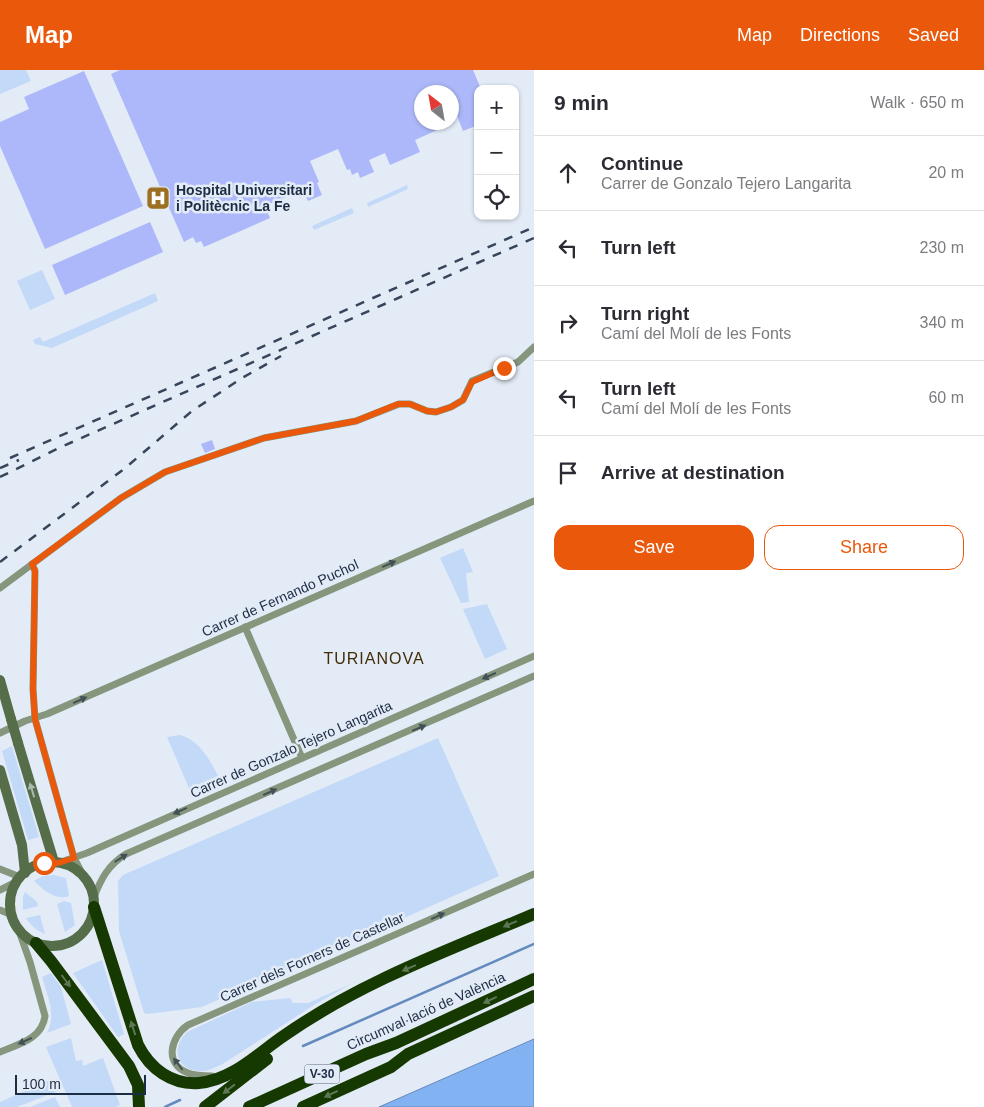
<!DOCTYPE html>
<html lang="en">
<head>
<meta charset="utf-8">
<style>
	:root { --surface:#fff; --page:#f2f2f3; --text:#2b2b33; --muted:#7c7c81; --line:#e1e1e2; --accent:#ea580c }
	body { margin:0; font-family:Arial,sans-serif; background:var(--page); color:var(--text) }
	.controls { position:absolute; right:15px; top:15px; display:grid; overflow:hidden; border-radius:10px; box-shadow:0 1px 4px #0004 }
	.controls button { width:45px; height:45px; display:grid; place-items:center; padding:0; border:0; border-bottom:1px solid var(--line); background:var(--surface); color:var(--text); font:25px sans-serif }
	.compass { position:absolute; left:414px; top:15px; width:45px; height:45px; border-radius:50%; background:var(--surface); box-shadow:0 1px 4px #0004; rotate:329deg }
	.scale { position:absolute; left:15px; bottom:12px; width:131px; box-sizing:border-box; padding-left:5px; border:2px solid #1c2c43; border-top:0; font-size:14px; line-height:18px; white-space:nowrap; color:#1c2c43; -webkit-text-stroke:4px #e3ebf7; paint-order:stroke }
	.stop { position:absolute; width:15px; height:15px; margin:-11px; border:4px solid #ea580c; border-radius:50%; background:#fff }
	.stop.end { background:#ea580c; border-color:#fff; box-shadow:0 1px 5px #0008 }
	.list { margin:0; padding:0; list-style:none }
	h2 { display:flex; justify-content:space-between; align-items:center; height:65px; margin:0; padding:0 20px; font-size:21px }
	h2 small { font-size:16px; font-weight:400; color:var(--muted) }
	.list li { display:grid; grid-template-columns:32px 1fr auto; gap:15px; align-items:center; box-sizing:border-box; height:75px; padding:0 20px; border-top:1px solid var(--line) }
	.list b { display:block; font-size:19px; white-space:nowrap }
	.list p { margin:0; font-size:16px; white-space:nowrap; color:var(--muted) }
	.list em { font-size:16px; font-style:normal; color:var(--muted) }
	.actions { display:flex; gap:10px; padding:15px 20px }
	.actions a { flex:1; padding:11px 0; border:1px solid var(--accent); border-radius:15px; text-align:center; font-size:18px; color:var(--accent) }
	.actions .main { background:var(--accent); color:#fff }
	.icon { flex:none; width:28px; height:28px; fill:none; stroke:currentColor; stroke-width:2; stroke-linecap:round; stroke-linejoin:round }
	.map { position:relative; flex:none; width:534px; height:1037px; overflow:hidden }
	header { display:flex; align-items:center; gap:30px; box-sizing:border-box; height:70px; padding:0 25px; background:var(--accent); color:#fff }
	header strong { font-size:24px }
	nav { display:flex; gap:28px; margin-inline-start:auto; font-size:18px }
	main { display:flex }
	aside { flex:1; background:var(--surface) }
	.map>svg:first-child { display:block }
	.green { fill:#c3d9f8 }
	.water { fill:#83b2f2; stroke:#648abe }
	.lines { fill:none; stroke-linecap:round; stroke-linejoin:round }
	.stream { stroke:#648abe; stroke-width:2.5 }
	.building { fill:#acb8f9 }
	.street { stroke:#85967d; stroke-width:7 }
	.secondary { stroke:#556e49; stroke-width:10 }
	.highway { stroke:#153900; stroke-width:12 }
	.rail { stroke:#36455a; stroke-width:2.5; stroke-dasharray:9 9; stroke-linecap:butt }
	.secondary-bridge { stroke:#556e49; stroke-width:10 }
	.oneway { fill:#415157 }
	.oneway2 { fill:#aab9b1 }
	.oneway3 { fill:#5d7756 }
	.route { stroke:#ea580c; stroke-width:6 }
	.labels { text-anchor:middle; stroke-width:5; stroke-linejoin:round; paint-order:stroke }
	.shield { fill:#e3ebf7; stroke:#586579; stroke-width:1 }
	.shield-label { font-size:12px; font-weight:bold; fill:#1c2c43 }
	.poi-label { font-size:14px; font-weight:bold; fill:#1c2c43; stroke:#e3ebf7; text-anchor:start }
	.street-label { font-size:14px; fill:#1c2c43; stroke:#e3ebf7 }
	.quarter-label { font-size:16px; letter-spacing:1px; fill:#432d07; stroke:#e3ebf7 }
</style>
</head>
<body>
<header>
<strong>Map</strong>
<nav><a>Map</a><a>Directions</a><a>Saved</a></nav>
</header>
<main>
<div class="map">
<svg width="534" height="1037" viewBox="0 0 534 1037">
	<rect width="100%" height="100%" fill="#e3ebf7"/>
	<!-- green -->
	<g class="green">
		<path d="M0,0h26l5,11 -31,13z"/>
		<path d="M407,115l1,4 -40,18 -1,-4z"/>
		<path d="M352,138l2,5 -40,17 -2,-4z"/>
		<path d="M42,200l13,29 -25,11 -13,-29z"/>
		<path d="M155,223l3,8 -106,47 -17,-4 -2,-4 7,-3 3,5z"/>
		<path d="M463,478l10,24 -7,1 3,29 -8,1 -21,-45z"/>
		<path d="M487,534l20,45 -22,10 -22,-50z"/>
		<path d="M180,665c18,4 31,26 38,41l-29,12 -22,-51z"/>
		<path d="M438,668l61,138 -297,131 -54,7 -4,-1 -25,-82 -1,-50 5,-6z"/>
		<path d="M12,676l27,91 -11,3 -26,-89z"/>
		<path d="M53,805l13,3 3,18c-14,5 -25,-6 -35,-15l9,-5z"/>
		<path d="M25,822l12,10 1,4 -15,4v-13z"/>
		<path d="M64,831l7,2 4,22 -10,7 -8,-28z"/>
		<path d="M40,845l5,19c-9,-4 -14,-8 -19,-16z"/>
		<path d="M102,890l22,74 -6,3 -45,-64z"/>
		<path d="M51,903l10,14 10,37 -24,9c10,-18 0,-38 -5,-56z"/>
		<path d="M351,914l-37,21 -93,60c-6,2 -12,6 -19,6 -25,0 -32,-22 -15,-39l65,-30 38,-4 3,5h15z"/>
		<path d="M71,968l5,23 6,-1 1,6 20,-8 17,47 -4,2h-44l-26,-60z"/>
		<path d="M52,1009l6,12 -41,16h-17v-5z"/>
		<path d="M55,1027l5,10h-30z"/>
	</g>
	<!-- water -->
	<path class="water" d="M534,969v68h-155z"/>
	<g class="lines">
		<!-- stream -->
		<g class="stream">
			<path d="M303,976l231,-102"/>
			<path d="M165,1037l15,-7"/>
		</g>
	</g>
	<!-- building -->
	<g class="building">
		<path d="M120,0h353l8,19h-3v23l-3,2 3,11 -15,6 -11,-28v-11h-30v30h33l-40,18 5,12 -30,13 -5,-12 -16,7 5,12 -14,6 -2,-6 -6,3 -2,-6 -3,1 -9,-21 -28,12 9,21 -2,1 5,12 -14,6 -3,-6 -5,3 -3,-6 -32,14 5,12 -66,29 -3,-6 -5,2 -3,-6 -9,5 -73,-168z"/>
		<path d="M84,1l59,135 -98,43 -45,-103v-24l29,-13 -5,-12z"/>
		<path d="M150,152l13,30 -98,43 -13,-30z"/>
		<path d="M212,370l3,9 -10,4 -4,-9z"/>
	</g>
	<g class="lines">
		<!-- street -->
		<g class="street">
			<path d="M32,494l3,7 -2,118 2,30 39,139 10,19"/>
			<path d="M0,518l121,-90 44,-26 99,-34 92,-17 43,-17h11l17,7 9,1 15,-5 12,-7 9,-19 46,-19 16,-15"/>
			<path d="M245,557l57,131"/>
			<path d="M0,663l25,-12 22,-7 487,-213"/>
			<path d="M58,793l29,-10 447,-197"/>
			<path d="M0,799l20,8"/>
			<path d="M0,820l18,-9"/>
			<path d="M94,827c7,-18 14,-32 32,-43l408,-178"/>
			<path d="M0,840l12,5"/>
			<path d="M0,982c19,-8 42,-13 45,-36l-15,-54 -12,-34"/>
			<path d="M212,1006c-8,0 -16,0 -24,-3 -24,-9 -18,-36 0,-48l346,-151"/>
		</g>
		<!-- secondary -->
		<g class="secondary">
			<path d="M0,610l11,39"/>
			<path d="M18,673l36,119"/>
			<path d="M0,700l22,75 3,28"/>
			<circle cx="52" cy="834" r="42"/>
		</g>
		<!-- highway -->
		<g class="highway">
			<path d="M94,837l44,138c12,24 34,40 61,38 34,-3 59,-30 86,-48 76,-53 164,-85 249,-121"/>
			<path d="M36,873l15,18 78,105 9,19 1,22"/>
			<path d="M205,1037l62,-48"/>
			<path d="M249,1037l117,-53 30,-11 138,-64"/>
			<path d="M303,1037l88,-40 17,-13 126,-58"/>
		</g>
		<!-- rail -->
		<g class="rail">
			<path d="M10,388l524,-231"/>
			<path d="M0,398l19,-8"/>
			<path d="M0,407l61,-30 473,-209"/>
			<path d="M0,492l124,-93 68,-58 50,-33 39,-22"/>
		</g>
		<!-- secondary-bridge -->
		<path class="secondary-bridge" d="M11,649l7,24"/>
	</g>
	<!-- one-way arrows -->
	<defs><path id="oneway-solid" d="M-6-.8H1V-3.2L6.5 0L1 3.2V.8H-6Z" transform="scale(1.25)"/></defs>
	<g class="oneway">
		<use href="#oneway-solid" transform="translate(389 494) rotate(-24)"/>
		<use href="#oneway-solid" transform="translate(489 606) rotate(156)"/>
		<use href="#oneway-solid" transform="translate(80 630) rotate(-24)"/>
		<use href="#oneway-solid" transform="translate(419 658) rotate(-23)"/>
		<use href="#oneway-solid" transform="translate(270 722) rotate(-24)"/>
		<use href="#oneway-solid" transform="translate(180 741) rotate(156)"/>
		<use href="#oneway-solid" transform="translate(121 788) rotate(-32)"/>
		<use href="#oneway-solid" transform="translate(438 846) rotate(-24)"/>
		<use href="#oneway-solid" transform="translate(25 971) rotate(156)"/>
		<use href="#oneway-solid" transform="translate(178 994) rotate(-127)"/>
	</g>
	<use class="oneway2" href="#oneway-solid" transform="translate(32 720) rotate(-107)"/>
	<g class="oneway3">
		<use href="#oneway-solid" transform="translate(510 854) rotate(157)"/>
		<use href="#oneway-solid" transform="translate(409 898) rotate(157)"/>
		<use href="#oneway-solid" transform="translate(66 911) rotate(53)"/>
		<use href="#oneway-solid" transform="translate(490 930) rotate(155)"/>
		<use href="#oneway-solid" transform="translate(133 958) rotate(-108)"/>
		<use href="#oneway-solid" transform="translate(229 1019) rotate(142)"/>
		<use href="#oneway-solid" transform="translate(331 1024) rotate(155)"/>
	</g>
	<g class="lines">
		<!-- route -->
		<path class="route" d="M44,793h14l16,-5 -39,-139 -2,-30 2,-118 -3,-7 89,-66 44,-26 99,-34 92,-17 42,-17h12l17,7 9,1 15,-5 12,-7 9,-18 32,-14"/>
	</g>
	<!-- icons -->
	<defs>
		<g id="hospital-square" transform="scale(1.25)"><rect x="-9" y="-9" width="18" height="18" rx="4" fill="#9d6f21" stroke="#e3ebf7"/><path d="M-5-5h3v3.5h4V-5h3V5h-3V1.5h-4V5h-3Z" fill="#fff"/></g>
	</defs>
	<g fill-rule="evenodd">
		<use href="#hospital-square" x="158" y="128"/>
	</g>
	<g class="labels">
		<!-- shield labels -->
		<rect class="shield" x="304.5" y="994.5" width="35" height="19" rx="4"/>
		<g class="shield-label">
			<text x="322" y="1008">V-30</text>
		</g>
		<!-- poi labels -->
		<g class="poi-label">
			<text x="176" y="125">Hospital Universitari<tspan x="176" dy="16">i Politècnic La Fe</tspan></text>
		</g>
		<!-- street labels -->
		<g class="street-label">
			<text transform="translate(280 528) rotate(-24)" y="5">Carrer de Fernando Puchol</text>
			<text transform="translate(291 679) rotate(-24)" y="5">Carrer de Gonzalo Tejero Langarita</text>
			<text transform="translate(312 887) rotate(-24)" y="5">Carrer dels Forners de Castellar</text>
			<text transform="translate(426 941) rotate(-24)" y="5">Circumval·lació de València</text>
		</g>
		<!-- quarter labels -->
		<g class="quarter-label">
			<text x="374" y="594">TURIANOVA</text>
		</g>
	</g>
</svg>
<div class="controls">
<button>+</button>
<button>−</button>
<button><svg class="icon" aria-label="locate" viewBox="0 0 24 24"><circle cx="12" cy="12" r="6"/><path d="M12 2v4M12 18v4M2 12h4M18 12h4"/></svg></button>
</div>
<svg class="compass" viewBox="-18 -18 36 36"><path d="M0-13l5 13h-10z" fill="#e53935"/><path d="M0 13l5-13h-10z" fill="#7c7c81"/></svg>
<div class="scale">100 m</div>
<div class="stop" style="left:44px;top:793px"></div>
<div class="stop end" style="left:504px;top:298px"></div>
</div>
<aside>
<h2>9 min<small>Walk · 650 m</small></h2>
<ul class="list">
<li><svg class="icon" aria-label="ahead" viewBox="0 0 24 24"><path d="M12 20V5M6 11l6-6 6 6"/></svg><div><b>Continue</b><p>Carrer de Gonzalo Tejero Langarita</p></div><em>20 m</em></li>
<li><svg class="icon" aria-label="left" viewBox="0 0 24 24"><path d="M17 20v-9H6M10 6l-5 5 5 5"/></svg><div><b>Turn left</b></div><em>230 m</em></li>
<li><svg class="icon" aria-label="right" viewBox="0 0 24 24"><path d="M7 20v-9h11M14 6l5 5-5 5"/></svg><div><b>Turn right</b><p>Camí del Molí de les Fonts</p></div><em>340 m</em></li>
<li><svg class="icon" aria-label="left" viewBox="0 0 24 24"><path d="M17 20v-9H6M10 6l-5 5 5 5"/></svg><div><b>Turn left</b><p>Camí del Molí de les Fonts</p></div><em>60 m</em></li>
<li><svg class="icon" aria-label="arrive" viewBox="0 0 24 24"><path d="M6 21V4h12l-3 4 3 4H6"/></svg><div><b>Arrive at destination</b></div></li>
</ul>
<div class="actions"><a class="main">Save</a><a>Share</a></div>
</aside>
</main>
</body>
</html>
